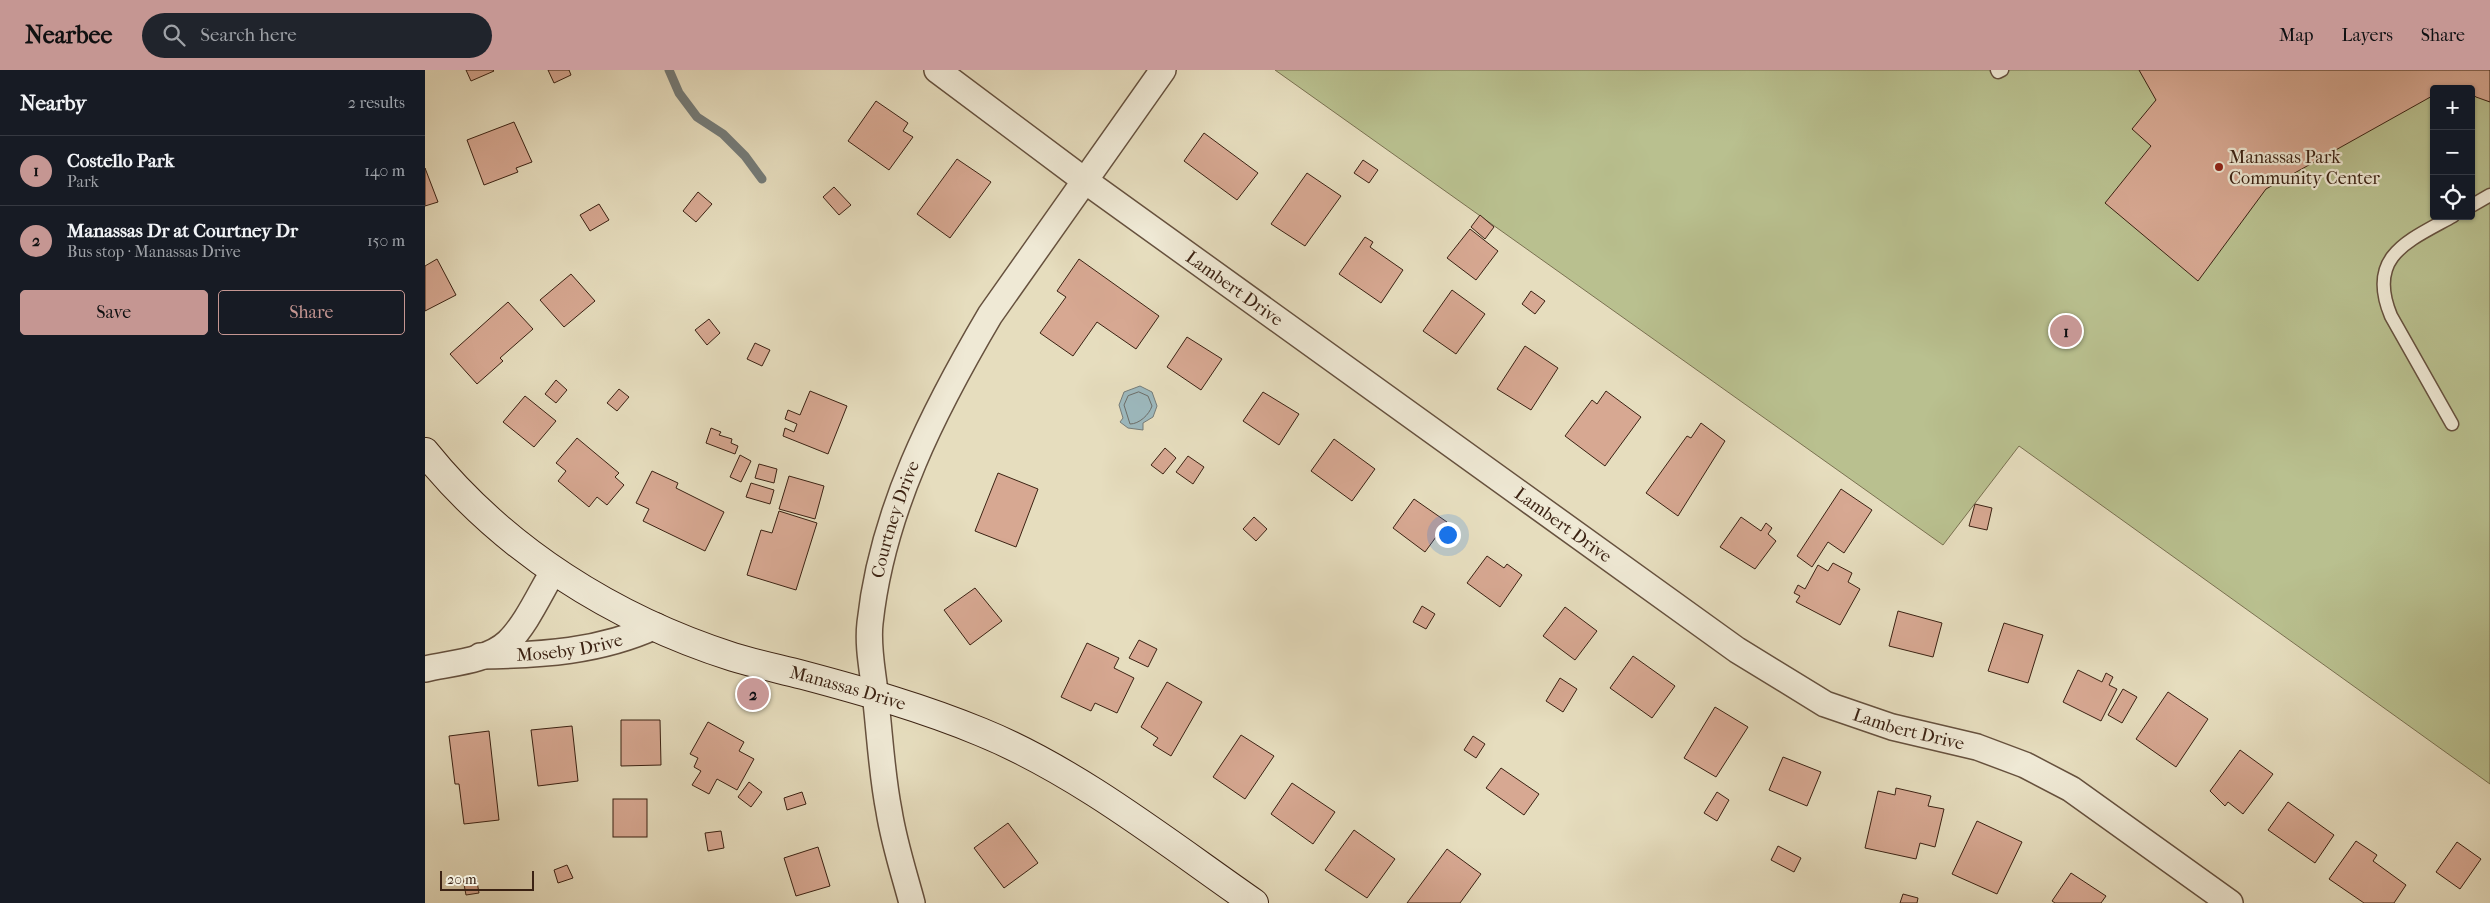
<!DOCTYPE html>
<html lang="en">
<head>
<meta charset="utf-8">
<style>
	:root { --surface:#171b24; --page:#20242c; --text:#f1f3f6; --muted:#9ea1a6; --line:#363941; --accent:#c59692 }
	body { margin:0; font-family:"IM FELL French Canon",serif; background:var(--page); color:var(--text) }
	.controls { position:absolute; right:15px; top:15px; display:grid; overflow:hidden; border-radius:5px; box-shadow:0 1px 4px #0004 }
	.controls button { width:45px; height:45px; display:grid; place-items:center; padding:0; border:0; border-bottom:1px solid var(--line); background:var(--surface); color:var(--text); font:25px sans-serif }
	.scale { position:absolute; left:15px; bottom:12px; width:94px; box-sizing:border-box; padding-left:5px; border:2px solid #3b2213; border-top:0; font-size:14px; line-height:18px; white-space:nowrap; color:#3b2213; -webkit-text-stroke:4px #efe9d5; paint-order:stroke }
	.you { position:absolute; left:1022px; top:464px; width:18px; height:18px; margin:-12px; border:4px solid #fff; border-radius:50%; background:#1a73e8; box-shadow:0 0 0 8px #1a73e833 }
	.badge { display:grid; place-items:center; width:32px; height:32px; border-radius:50%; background:var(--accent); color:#111; font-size:16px; font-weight:700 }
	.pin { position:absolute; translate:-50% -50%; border:2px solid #fff; box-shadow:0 1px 5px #0006 }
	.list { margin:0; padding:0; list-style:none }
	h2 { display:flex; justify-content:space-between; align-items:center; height:65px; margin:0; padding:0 20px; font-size:21px }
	h2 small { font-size:16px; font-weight:400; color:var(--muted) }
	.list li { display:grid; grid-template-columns:32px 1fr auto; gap:15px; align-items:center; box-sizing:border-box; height:70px; padding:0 20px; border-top:1px solid var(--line) }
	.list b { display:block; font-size:19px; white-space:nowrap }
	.list p { margin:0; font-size:16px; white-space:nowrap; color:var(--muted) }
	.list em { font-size:16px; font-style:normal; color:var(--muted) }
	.actions { display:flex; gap:10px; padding:15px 20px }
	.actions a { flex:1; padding:11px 0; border:1px solid var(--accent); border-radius:5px; text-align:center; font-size:18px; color:var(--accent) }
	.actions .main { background:var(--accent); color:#111 }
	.icon { flex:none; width:28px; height:28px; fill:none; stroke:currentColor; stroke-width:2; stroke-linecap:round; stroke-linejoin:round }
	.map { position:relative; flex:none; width:2065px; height:833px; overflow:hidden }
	header { display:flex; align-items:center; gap:30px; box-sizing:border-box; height:70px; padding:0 25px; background:var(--accent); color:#111 }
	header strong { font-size:24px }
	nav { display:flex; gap:28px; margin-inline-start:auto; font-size:18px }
	.search { width:350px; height:45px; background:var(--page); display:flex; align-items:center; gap:12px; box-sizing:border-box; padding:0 18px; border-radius:28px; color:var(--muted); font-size:19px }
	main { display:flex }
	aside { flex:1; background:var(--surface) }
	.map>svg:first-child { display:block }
	.green { fill:#b9c08f; stroke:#7a7151; fill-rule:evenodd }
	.water { fill:#9cb8bd; stroke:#757c79 }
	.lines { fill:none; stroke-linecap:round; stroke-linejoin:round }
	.shore { stroke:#6c6d68; stroke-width:1 }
	.stream { stroke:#757c79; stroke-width:9 }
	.building { fill:#d7a892; stroke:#3b2213 }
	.service-casing { stroke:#66513e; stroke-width:15 }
	.minor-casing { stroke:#66513e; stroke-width:28 }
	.secondary-casing { stroke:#3b2213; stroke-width:30 }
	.service { stroke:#efe9d5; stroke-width:12 }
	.minor { stroke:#efe9d5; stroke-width:25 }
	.secondary { stroke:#efe9d5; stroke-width:28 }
	.poi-dot { fill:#8f2418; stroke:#efe9d5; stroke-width:2 }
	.labels { text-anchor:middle; stroke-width:4.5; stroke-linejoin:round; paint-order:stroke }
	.poi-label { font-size:18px; fill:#3b2213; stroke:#efe9d5; text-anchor:start }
	.street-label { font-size:18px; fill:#3b2213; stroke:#efe9d5 }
</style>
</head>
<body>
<header>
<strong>Nearbee</strong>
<div class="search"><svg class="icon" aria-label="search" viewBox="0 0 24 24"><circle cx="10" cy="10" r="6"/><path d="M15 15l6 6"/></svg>Search here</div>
<nav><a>Map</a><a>Layers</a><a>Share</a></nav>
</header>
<main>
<aside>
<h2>Nearby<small>2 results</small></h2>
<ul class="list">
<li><span class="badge">1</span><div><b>Costello Park</b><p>Park</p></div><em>140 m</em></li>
<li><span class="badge">2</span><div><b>Manassas Dr at Courtney Dr</b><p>Bus stop · Manassas Drive</p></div><em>150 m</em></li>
</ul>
<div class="actions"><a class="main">Save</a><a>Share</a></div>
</aside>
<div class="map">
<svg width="2065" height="833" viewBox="0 0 2065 833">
	<rect width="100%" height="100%" fill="#e6ddbe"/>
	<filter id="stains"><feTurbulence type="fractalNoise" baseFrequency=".004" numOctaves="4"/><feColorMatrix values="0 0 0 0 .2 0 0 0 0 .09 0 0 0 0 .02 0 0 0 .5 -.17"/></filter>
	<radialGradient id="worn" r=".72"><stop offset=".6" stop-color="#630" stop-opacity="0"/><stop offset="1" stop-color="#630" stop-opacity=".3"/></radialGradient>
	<!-- green -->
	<path class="green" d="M850,0h1215v714l-471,-338 -76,99zM2009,19h37v127h-37z"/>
	<!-- water -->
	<path class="water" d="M715,316l12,6 5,14 -4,11 -10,6v7l-15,-2 -8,-6 3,-4 -4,-13 5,-13z"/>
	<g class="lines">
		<!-- shore -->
		<path class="shore" d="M714,322l9,4 4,10c-3,9 -13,18 -22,18l-6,-19 4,-9z"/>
		<!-- stream -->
		<path class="stream" d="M244,0l10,23 18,24 26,17 22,22 17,23"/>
	</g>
	<!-- building -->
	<g class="building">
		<path d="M41,0h27l1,1 -23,10z"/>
		<path d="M123,0h21l2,5 -17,8z"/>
		<path d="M1714,0h351v32l-14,-5 -5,-4v-4l-5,-2 -32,2v6l-168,94 -68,92 -93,-78 46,-57 -19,-17 24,-29z"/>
		<path d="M451,31l32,22 -5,8 10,6 -24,33 -41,-29z"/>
		<path d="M89,52l18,40 -16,6 2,4 -34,13 -17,-45z"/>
		<path d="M779,63l54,40 -21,27 -53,-39z"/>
		<path d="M532,89l34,23 -41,56 -33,-24z"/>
		<path d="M938,90l15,10 -9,13 -15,-10z"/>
		<path d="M0,98l13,34 -13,4z"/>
		<path d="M882,103l34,23 -36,50 -34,-22z"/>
		<path d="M409,117l17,18 -12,10 -16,-18z"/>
		<path d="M273,122l14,12 -16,18 -13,-11z"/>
		<path d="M174,134l10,16 -19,11 -10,-16z"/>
		<path d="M1055,145l14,12 -9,12 -14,-12z"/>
		<path d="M1045,159l28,22 -22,29 -29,-22z"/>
		<path d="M940,167l8,5 -3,5 33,23 -22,33 -42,-29z"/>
		<path d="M12,189l19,36 -31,16v-45z"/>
		<path d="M654,189l80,57 -23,33 -39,-27 -24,34 -33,-23 26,-36 -9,-6z"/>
		<path d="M146,204l24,27 -31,26 -24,-27z"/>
		<path d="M1027,220l33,24 -29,40 -33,-23z"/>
		<path d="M1106,221l14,10 -10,13 -13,-10z"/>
		<path d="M83,232l25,27 -33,29 3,3 -26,23 -27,-30z"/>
		<path d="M284,249l11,14 -13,12 -12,-15z"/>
		<path d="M762,267l35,22 -21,31 -34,-23z"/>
		<path d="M330,273l15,7 -8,16 -15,-7z"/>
		<path d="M1100,276l33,22 -27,42 -34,-21z"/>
		<path d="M131,310l11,10 -11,13 -11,-9z"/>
		<path d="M194,319l10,8 -12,14 -10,-8z"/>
		<path d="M385,321l37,15 -19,48 -45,-18 2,-8 9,4 3,-8 -12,-5 3,-9 12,5z"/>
		<path d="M1181,321l35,26 -36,49 -40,-30 27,-36 5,4z"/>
		<path d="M838,322l36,22 -20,31 -36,-24z"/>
		<path d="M100,326l31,25 -22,26 -31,-25z"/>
		<path d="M1276,353l24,18 -47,75 -32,-23 41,-57 4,2z"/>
		<path d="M286,358l10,4 -2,3 13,4 -1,4 7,3 -3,8 -29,-11z"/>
		<path d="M152,368l42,35 -4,4 9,8 -17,20 -10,-8 -8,10 -31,-26 8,-10 -10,-8z"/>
		<path d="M909,369l41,30 -23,32 -41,-30z"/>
		<path d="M740,378l11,10 -13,16 -12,-9z"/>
		<path d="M315,385l11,6 -10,21 -11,-5z"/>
		<path d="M763,386l16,11 -11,17 -17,-12z"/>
		<path d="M334,394l18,5 -3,14 -19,-5z"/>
		<path d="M227,401l26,12 -2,5 48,24 -19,39 -62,-30 6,-12 -13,-6z"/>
		<path d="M573,403l40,16 -22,58 -41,-16z"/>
		<path d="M364,406l35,10 -9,33 -36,-10z"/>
		<path d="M326,413l23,7 -4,14 -24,-7z"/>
		<path d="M1416,419l31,21 -28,43 -16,-11 -16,25 -15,-11z"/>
		<path d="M989,429l33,23 -22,30 -32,-24z"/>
		<path d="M1550,434l17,4 -5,22 -18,-4z"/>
		<path d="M354,441l38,12 -21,67 -49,-15 14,-45 11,3z"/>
		<path d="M829,447l13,12 -11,12 -13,-12z"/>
		<path d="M1316,447l20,14 5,-8 6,5 -4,6 8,7 -21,28 -35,-22z"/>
		<path d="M1062,486l17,12 3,-4 15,11 -22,32 -33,-24z"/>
		<path d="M1408,493l19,10 -4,9 12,7 -20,36 -44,-23 4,-6 -6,-3 4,-8 7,4 13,-24 10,6z"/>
		<path d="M550,518l27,33 -32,24 -26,-35z"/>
		<path d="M997,536l13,8 -9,15 -13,-7z"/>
		<path d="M1140,537l32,24 -22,29 -32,-24z"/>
		<path d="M1473,541l44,12 -9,34 -44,-11z"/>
		<path d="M1579,553l39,12 -15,48 -40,-12z"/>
		<path d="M714,570l18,9 -9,18 -19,-9z"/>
		<path d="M662,573l32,15 -5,10 20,10 -17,35 -22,-10 -4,8 -30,-14z"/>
		<path d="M1208,586l42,30 -23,32 -42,-30z"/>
		<path d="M1653,600l24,12 4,-9 7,4 -4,8 8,4 -16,32 -38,-19z"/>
		<path d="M1135,608l17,11 -14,23 -17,-11z"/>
		<path d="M742,612l35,20 -31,54 -18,-11 5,-7 -17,-11z"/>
		<path d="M1698,619l14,8 -15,26 -14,-8z"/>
		<path d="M1743,622l40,27 -32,48 -40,-28z"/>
		<path d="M1290,637l33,20 -32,50 -32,-19z"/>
		<path d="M196,650h39l1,45 -40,1z"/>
		<path d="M283,652l36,20 -5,9 15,8 -17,31 -20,-11 -8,15 -17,-9 9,-14 -7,-4 4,-9 -8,-4z"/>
		<path d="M147,656l6,55 -40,5 -7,-56z"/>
		<path d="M64,661l10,89 -35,4 -5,-40h-4l-6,-48z"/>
		<path d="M816,665l33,21 -29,43 -32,-22z"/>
		<path d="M1048,666l12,8 -9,14 -12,-8z"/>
		<path d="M1815,680l33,24 -30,40 -15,-12 -3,4 -15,-15z"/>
		<path d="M1358,687l38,15 -14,34 -38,-16z"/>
		<path d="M1076,698l38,26 -15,21 -38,-27z"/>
		<path d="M324,712l13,10 -11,15 -13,-10z"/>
		<path d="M867,713l43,29 -22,32 -42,-30z"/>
		<path d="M1471,718l35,8 -3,10 16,3 -9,38 -15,-4 -4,16 -51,-11 13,-57 17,4z"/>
		<path d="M377,722l4,12 -19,6 -3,-12z"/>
		<path d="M1292,722l12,8 -12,21 -13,-8z"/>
		<rect x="188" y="729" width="34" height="38"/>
		<path d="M1863,732l46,33 -19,28 -47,-33z"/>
		<path d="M1552,751l45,21 -25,52 -45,-20z"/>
		<path d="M583,753l30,40 -34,25 -30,-40z"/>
		<path d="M929,760l41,29 -28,39 -42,-28z"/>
		<path d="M296,761l3,17 -16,3 -3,-18z"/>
		<path d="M1931,771l21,14 -4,6 33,24 -12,18h-30l-35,-24z"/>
		<path d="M2032,772l24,17 -21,30 -24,-17z"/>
		<path d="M1353,776l23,12 -7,14 -23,-12z"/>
		<path d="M393,777l12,39 -34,10 -12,-38z"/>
		<path d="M1022,779l34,25 -21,29h-53z"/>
		<path d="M142,795l6,13 -15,5 -4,-13z"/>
		<path d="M1646,803l35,23 -5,7h-46l-3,-2z"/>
		<path d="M51,806l3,17 -13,2 -3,-16z"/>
		<path d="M1478,824l15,4 -1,5h-17z"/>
	</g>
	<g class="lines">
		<!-- service casing -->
		<g class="service-casing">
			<g id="service">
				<path d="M1572,0l1,2 4,-2"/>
				<path d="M2046,136l19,-11"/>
				<path d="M2027,354l-61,-108c-25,-60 17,-75 62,-100"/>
			</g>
		</g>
		<!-- minor casing -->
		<g class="minor-casing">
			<g id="minor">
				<path id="s1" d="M512,0l147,110 653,470 88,54 67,23 85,20 48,18 46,24 159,114"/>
				<path id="s2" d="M55,586c62,-1 119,-4 176,-30"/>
				<path d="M0,599c26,-6 63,-8 83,-27 18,-17 33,-51 46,-72"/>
				<path id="s3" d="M487,833c-8,-30 -18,-60 -23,-92 -7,-35 -9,-73 -13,-109 -2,-26 -9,-53 -6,-79 12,-112 64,-213 120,-308l173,-245"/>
			</g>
		</g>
		<!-- secondary casing -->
		<g class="secondary-casing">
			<g id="secondary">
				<path id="s4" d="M0,382c79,98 189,167 308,205 23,7 47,12 70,18 60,16 120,33 178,57 96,39 188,112 273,171"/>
			</g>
		</g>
		<!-- service -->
		<use href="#service" class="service"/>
		<!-- minor -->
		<use href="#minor" class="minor"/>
		<!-- secondary -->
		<use href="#secondary" class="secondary"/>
	</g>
	<!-- markers -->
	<circle class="poi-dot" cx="1794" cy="97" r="5"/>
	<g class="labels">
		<!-- poi labels -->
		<g class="poi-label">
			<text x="1804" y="93">Manassas Park<tspan x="1804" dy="21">Community Center</tspan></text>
		</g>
		<!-- street labels -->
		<g class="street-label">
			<text dy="6" stroke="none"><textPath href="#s1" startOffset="369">Lambert Drive</textPath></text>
			<text dy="6" stroke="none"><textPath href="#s3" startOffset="391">Courtney Drive</textPath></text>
			<text dy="6" stroke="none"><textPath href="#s1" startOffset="774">Lambert Drive</textPath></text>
			<text dy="6" stroke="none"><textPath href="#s2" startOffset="90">Moseby Drive</textPath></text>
			<text dy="6" stroke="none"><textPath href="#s4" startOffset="494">Manassas Drive</textPath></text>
			<text dy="6" stroke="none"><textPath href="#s1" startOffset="1179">Lambert Drive</textPath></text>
		</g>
	</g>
	<rect width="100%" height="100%" filter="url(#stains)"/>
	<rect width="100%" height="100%" fill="url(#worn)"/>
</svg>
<div class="controls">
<button>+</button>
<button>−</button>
<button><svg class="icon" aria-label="locate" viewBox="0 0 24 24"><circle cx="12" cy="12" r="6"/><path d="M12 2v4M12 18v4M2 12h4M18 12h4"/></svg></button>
</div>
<div class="scale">20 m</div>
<div class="you"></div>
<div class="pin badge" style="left:1641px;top:261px">1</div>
<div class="pin badge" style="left:328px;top:624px">2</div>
</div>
</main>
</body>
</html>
